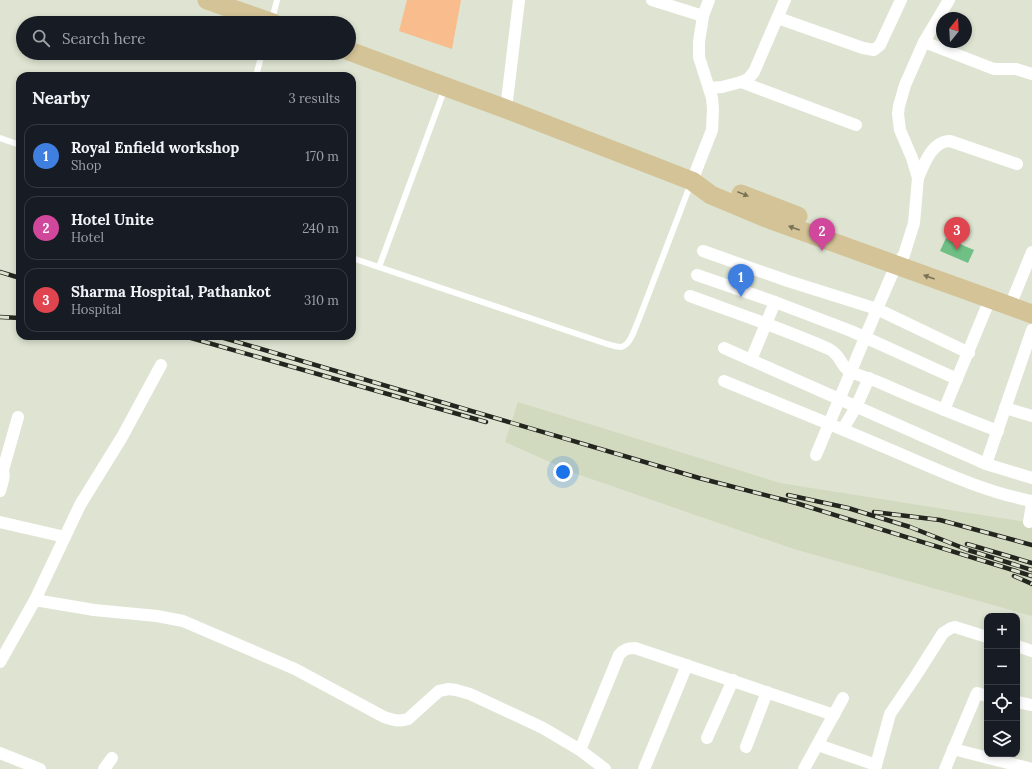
<!DOCTYPE html>
<html lang="en">
<head>
<meta charset="utf-8">
<style>
	:root { --surface:#171b24; --page:#20242c; --text:#f1f3f6; --muted:#9ea1a6; --line:#363941; --accent:#a4a9e0 }
	body { margin:0; font-family:Lora,serif; background:var(--page); color:var(--text) }
	.controls { position:absolute; right:12px; bottom:12px; display:grid; overflow:hidden; border-radius:8px; box-shadow:0 2px 6px #0003 }
	.controls button { width:36px; height:36px; display:grid; place-items:center; padding:0; border:0; border-bottom:1px solid var(--line); background:var(--surface); color:var(--text); font:20px sans-serif }
	.compass { position:absolute; left:936px; top:12px; width:36px; height:36px; border-radius:50%; background:var(--surface); box-shadow:0 2px 6px #0003; rotate:18deg }
	.you { position:absolute; left:563px; top:472px; width:14px; height:14px; margin:-10px; border:3px solid #fff; border-radius:50%; background:#1a73e8; box-shadow:0 0 0 6px #1a73e833 }
	.badge { display:grid; place-items:center; width:26px; height:26px; border-radius:50%; background:var(--accent); color:#fff; font-size:13px; font-weight:700 }
	.pin { position:absolute; translate:-50% -33px; filter:drop-shadow(0 1px 2px #0008) }
	.pin::after { content:''; position:absolute; top:21px; width:14px; height:12px; background:inherit; clip-path:polygon(0 0,100% 0,50% 100%) }
	.list { margin:0; padding:0; list-style:none }
	h2 { display:flex; justify-content:space-between; align-items:center; height:52px; margin:0; padding:0 16px; font-size:17px }
	h2 small { font-size:13px; font-weight:400; color:var(--muted) }
	.list li { display:grid; grid-template-columns:26px 1fr auto; gap:12px; align-items:center; box-sizing:border-box; height:64px; margin:0 8px 8px; padding:0 8px; border:1px solid var(--line); border-radius:12px }
	.list b { display:block; font-size:15px; white-space:nowrap }
	.list p { margin:0; font-size:13px; white-space:nowrap; color:var(--muted) }
	.list em { font-size:13px; font-style:normal; color:var(--muted) }
	.icon { flex:none; width:22px; height:22px; fill:none; stroke:currentColor; stroke-width:2; stroke-linecap:round; stroke-linejoin:round }
	.map { position:relative; flex:none; width:1032px; height:769px; overflow:hidden }
	.search { position:absolute; background:var(--surface); box-shadow:0 2px 6px #0003; left:16px; top:16px; width:340px; height:44px; display:flex; align-items:center; gap:10px; box-sizing:border-box; padding:0 14px; border-radius:22px; color:var(--muted); font-size:15px }
	.panel { position:absolute; background:var(--surface); box-shadow:0 2px 6px #0003; left:16px; top:72px; width:340px; height:268px; border-radius:12px }
	.map>svg:first-child { display:block }
	.built { fill:#d1d9bf }
	.green { fill:#f8bc8d }
	.building { fill:#70c086 }
	.lines { fill:none; stroke-linecap:round; stroke-linejoin:round }
	.service { stroke:#fff; stroke-width:6 }
	.minor { stroke:#fff; stroke-width:12 }
	.primary { stroke:#d3c397; stroke-width:19 }
	.rail-casing { stroke:#23251e; stroke-width:4.5 }
	.rail { stroke:#dee4d1; stroke-width:3; stroke-dasharray:9; stroke-linecap:butt }
	.oneway { fill:#7a7257 }
</style>
</head>
<body>
<div class="map">
<svg width="1032" height="769" viewBox="0 0 1032 769">
	<rect width="100%" height="100%" fill="#dee4d1"/>
	<!-- built -->
	<path class="built" d="M518,402l262,81 252,40v93l-238,-67 -220,-76 -69,-31z"/>
	<!-- green -->
	<path class="green" d="M407,0h54l-9,49 -53,-18z"/>
	<!-- building -->
	<path class="building" d="M946,238l28,12 -6,13 -28,-12z"/>
	<g class="lines">
		<!-- service -->
		<g class="service">
			<path d="M272,20l5,-20"/>
			<path d="M256,76l6,-23"/>
			<path d="M0,138l20,7"/>
			<path d="M352,258l255,86c4,1 9,3 14,3 10,-2 14,-20 18,-28l52,-136"/>
			<path d="M379,267l66,-179"/>
		</g>
		<!-- minor -->
		<g class="minor">
			<path d="M652,0l51,16"/>
			<path d="M778,18l85,30 11,2 6,-5 21,-45"/>
			<path d="M924,42l70,27h22l16,5"/>
			<path d="M741,82l115,43"/>
			<path d="M709,88l13,-1 19,-5 7,-3 6,-7 31,-72"/>
			<path d="M506,109l13,-109"/>
			<path d="M918,178c6,-14 14,-37 32,-37l67,23"/>
			<path d="M692,181l20,-51 1,-21 -1,-11 -13,-41v-15l4,-26 6,-16"/>
			<path d="M703,251l85,30 89,28 92,44"/>
			<path d="M697,275l78,27 76,29 106,48"/>
			<path d="M690,296c46,17 94,33 139,53 12,6 11,16 20,22 10,5 23,8 34,13 38,17 76,32 115,47"/>
			<path d="M1014,296l18,-44"/>
			<path d="M724,348l262,116 46,14"/>
			<path d="M751,360l24,-58"/>
			<path d="M724,381c53,22 107,43 160,66 48,20 96,44 148,54"/>
			<path d="M1005,408l27,8"/>
			<path d="M944,410l46,-111"/>
			<path d="M843,429l13,-22 13,-29"/>
			<path d="M816,455l61,-146 19,-44 8,-10 10,-32 4,-45 -6,-20 -12,-28 -2,-16 1,-8 6,-21 19,-43 25,-42"/>
			<path d="M986,464l46,-134"/>
			<path d="M0,467c7,6 2,16 0,24"/>
			<path d="M3,470l15,-53"/>
			<path d="M0,522l65,15"/>
			<path d="M1029,522l3,-18"/>
			<path d="M35,600l59,10 63,6 26,5 112,48 89,48c9,3 15,5 24,2l31,-28 10,-2 7,1 14,4 73,34 37,22 25,19"/>
			<path d="M1017,646l15,5"/>
			<path d="M0,662l35,-62 45,-95 42,-68 39,-72"/>
			<path d="M1017,702l15,3"/>
			<path d="M707,738l26,-58"/>
			<path d="M818,745l58,20"/>
			<path d="M746,747l21,-55"/>
			<path d="M953,749l79,20"/>
			<path d="M580,750l39,-95c5,-6 9,-7 16,-7l199,67"/>
			<path d="M0,753l40,16"/>
			<path d="M104,769l8,-11"/>
			<path d="M644,769l43,-104"/>
			<path d="M804,769l39,-71"/>
			<path d="M875,769l15,-55 27,-40 26,-41 8,-5 4,-1 32,10"/>
			<path d="M945,769l32,-76 10,3"/>
		</g>
		<!-- primary -->
		<g class="primary">
			<path d="M207,0l66,23"/>
			<path d="M349,51l157,58 186,72 19,14 55,23 266,96"/>
			<path d="M741,194l57,22"/>
		</g>
		<!-- rail casing -->
		<g class="rail-casing">
			<g id="rail">
				<path d="M0,272l20,6"/>
				<path d="M0,317l20,1"/>
				<path d="M184,336l302,86"/>
				<path d="M217,336l482,142 97,25 236,73"/>
				<path d="M788,495l60,13 62,19 58,23 64,20"/>
				<path d="M874,512l66,8 92,25"/>
				<path d="M967,544l65,19"/>
				<path d="M1014,576l18,8"/>
			</g>
		</g>
		<!-- rail -->
		<use href="#rail" class="rail"/>
	</g>
	<!-- one-way arrows -->
	<defs><path id="oneway-solid" d="M-6-.8H1V-3.2L6.5 0L1 3.2V.8H-6Z"/></defs>
	<g class="oneway">
		<use href="#oneway-solid" transform="translate(743 194) rotate(22)"/>
		<use href="#oneway-solid" transform="translate(794 228) rotate(-160)"/>
		<use href="#oneway-solid" transform="translate(929 277) rotate(-160)"/>
	</g>
</svg>
<div class="controls">
<button>+</button>
<button>−</button>
<button><svg class="icon" aria-label="locate" viewBox="0 0 24 24"><circle cx="12" cy="12" r="6"/><path d="M12 2v4M12 18v4M2 12h4M18 12h4"/></svg></button>
<button><svg class="icon" aria-label="layers" viewBox="0 0 24 24"><path d="M12 4l9 5-9 5-9-5zM3 14l9 5 9-5"/></svg></button>
</div>
<svg class="compass" viewBox="-18 -18 36 36"><path d="M0-13l5 13h-10z" fill="#e53935"/><path d="M0 13l5-13h-10z" fill="#9ea1a6"/></svg>
<div class="you"></div>
<div class="pin badge" style="left:741px;top:297px;background:#3f7fe0">1</div>
<div class="pin badge" style="left:822px;top:251px;background:#d1479c">2</div>
<div class="pin badge" style="left:957px;top:250px;background:#e0444e">3</div>
<div class="search"><svg class="icon" aria-label="search" viewBox="0 0 24 24"><circle cx="10" cy="10" r="6"/><path d="M15 15l6 6"/></svg>Search here</div>
<section class="panel">
<h2>Nearby<small>3 results</small></h2>
<ul class="list">
<li><span class="badge" style="background:#3f7fe0">1</span><div><b>Royal Enfield workshop</b><p>Shop</p></div><em>170 m</em></li>
<li><span class="badge" style="background:#d1479c">2</span><div><b>Hotel Unite</b><p>Hotel</p></div><em>240 m</em></li>
<li><span class="badge" style="background:#e0444e">3</span><div><b>Sharma Hospital, Pathankot</b><p>Hospital</p></div><em>310 m</em></li>
</ul>
</section>
</div>
</body>
</html>
